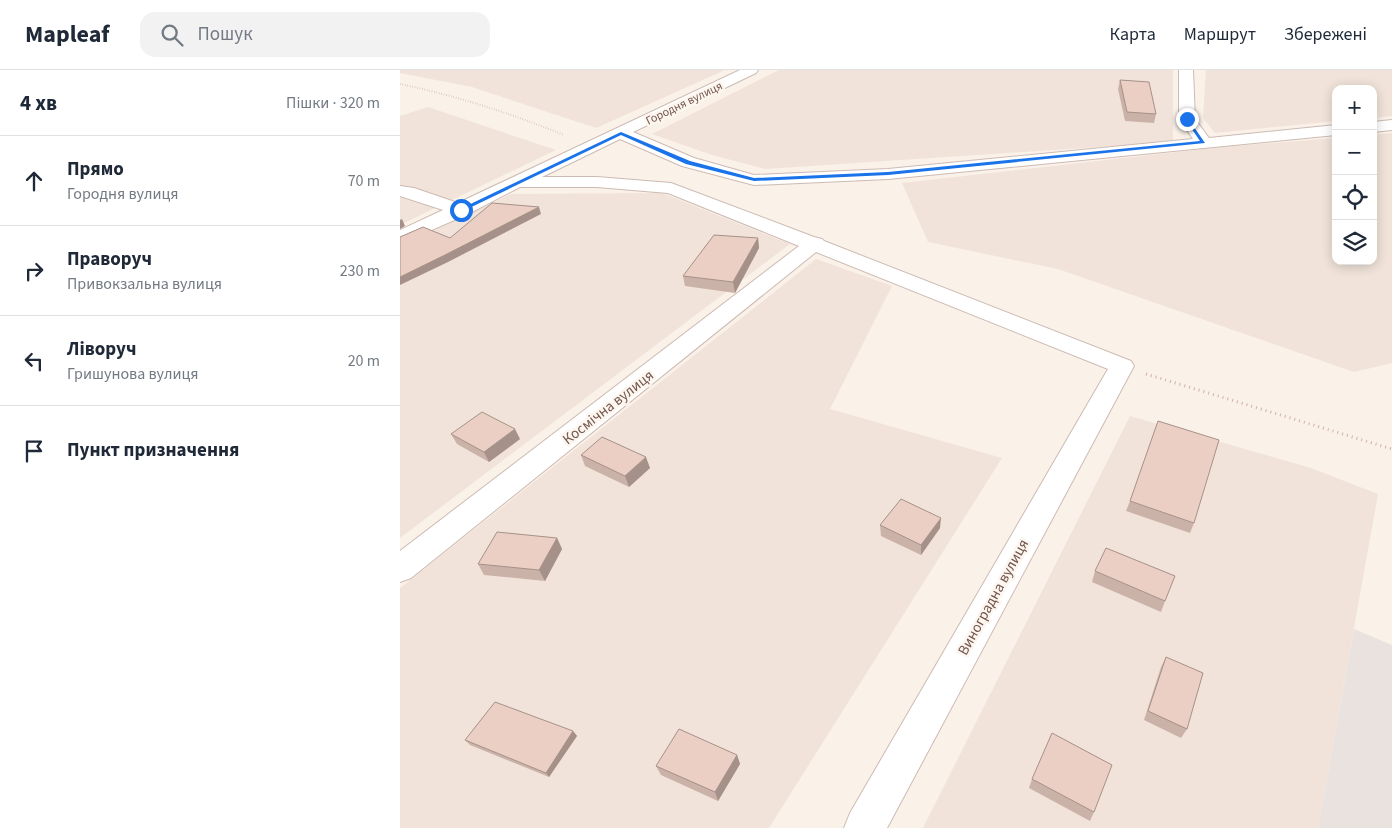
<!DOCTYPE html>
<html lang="uk">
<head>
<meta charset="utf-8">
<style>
	:root { --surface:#fff; --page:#f2f2f3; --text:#1f2937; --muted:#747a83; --line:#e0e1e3 }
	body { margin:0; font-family:"Source Sans 3",sans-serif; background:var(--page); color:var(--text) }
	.controls { position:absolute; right:15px; top:15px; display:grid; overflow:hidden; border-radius:10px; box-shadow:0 2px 12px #0003 }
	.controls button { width:45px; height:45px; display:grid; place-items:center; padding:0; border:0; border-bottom:1px solid var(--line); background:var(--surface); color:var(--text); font:25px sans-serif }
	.stop { position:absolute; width:15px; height:15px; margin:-11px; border:4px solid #1a73e8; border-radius:50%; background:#fff }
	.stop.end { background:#1a73e8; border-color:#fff; box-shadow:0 1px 5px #0008 }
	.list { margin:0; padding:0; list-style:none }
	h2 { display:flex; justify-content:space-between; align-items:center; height:65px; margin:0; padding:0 20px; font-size:21px }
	h2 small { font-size:16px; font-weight:400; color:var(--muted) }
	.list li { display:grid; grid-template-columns:32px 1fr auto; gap:15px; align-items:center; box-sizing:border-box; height:90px; padding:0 20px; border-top:1px solid var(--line) }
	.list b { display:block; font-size:19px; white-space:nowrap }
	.list p { margin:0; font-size:16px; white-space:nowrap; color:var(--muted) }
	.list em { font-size:16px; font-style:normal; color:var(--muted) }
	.icon { flex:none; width:28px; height:28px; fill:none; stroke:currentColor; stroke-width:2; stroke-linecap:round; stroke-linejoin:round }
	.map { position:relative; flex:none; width:992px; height:758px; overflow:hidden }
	header { display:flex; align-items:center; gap:30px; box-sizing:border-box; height:70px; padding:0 25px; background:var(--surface); border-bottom:1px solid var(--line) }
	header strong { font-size:24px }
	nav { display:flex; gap:28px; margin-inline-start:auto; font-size:18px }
	.search { width:350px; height:45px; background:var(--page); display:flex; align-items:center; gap:12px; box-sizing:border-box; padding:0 18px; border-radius:15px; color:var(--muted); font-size:19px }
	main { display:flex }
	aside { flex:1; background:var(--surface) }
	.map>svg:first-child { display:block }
	.residential { fill:#f1e3d9 }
	.industrial { fill:#eae2df }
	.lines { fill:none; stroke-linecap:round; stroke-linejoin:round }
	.minor-casing { stroke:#cdbbb3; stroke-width:2 }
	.path-far1 { stroke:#d1b2a7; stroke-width:2; stroke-dasharray:0.5 2; stroke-linecap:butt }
	.path { stroke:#d1b2a7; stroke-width:3; stroke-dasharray:1 4; stroke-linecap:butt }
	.minor { fill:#fff; fill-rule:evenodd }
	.wall { fill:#cbb2a9 }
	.shaded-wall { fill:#a59189 }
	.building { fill:#eccfc4; stroke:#a59189 }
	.route { fill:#1a73e8 }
	.labels { text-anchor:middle; stroke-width:5; stroke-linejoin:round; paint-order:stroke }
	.far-street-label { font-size:12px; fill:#725750; stroke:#fdf6ef }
	.street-label { font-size:15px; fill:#725750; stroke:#fdf6ef }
</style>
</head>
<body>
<header>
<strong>Mapleaf</strong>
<div class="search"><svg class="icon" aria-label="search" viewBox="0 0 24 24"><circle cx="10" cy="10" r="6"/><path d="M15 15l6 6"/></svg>Пошук</div>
<nav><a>Карта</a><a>Маршрут</a><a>Збережені</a></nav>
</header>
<main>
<aside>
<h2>4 хв<small>Пішки · 320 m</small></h2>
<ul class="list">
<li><svg class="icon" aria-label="ahead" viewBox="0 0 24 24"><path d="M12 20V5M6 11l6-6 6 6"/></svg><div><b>Прямо</b><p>Городня вулиця</p></div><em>70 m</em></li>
<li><svg class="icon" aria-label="right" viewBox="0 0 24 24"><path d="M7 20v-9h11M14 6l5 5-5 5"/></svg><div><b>Праворуч</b><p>Привокзальна вулиця</p></div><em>230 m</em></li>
<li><svg class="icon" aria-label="left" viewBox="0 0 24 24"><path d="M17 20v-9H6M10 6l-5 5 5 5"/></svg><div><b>Ліворуч</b><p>Гришунова вулиця</p></div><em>20 m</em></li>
<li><svg class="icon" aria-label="arrive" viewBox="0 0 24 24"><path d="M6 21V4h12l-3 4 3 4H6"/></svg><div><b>Пункт призначення</b></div></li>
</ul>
</aside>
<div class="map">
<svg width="992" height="758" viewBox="0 0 992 758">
	<rect width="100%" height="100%" fill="#faf1e9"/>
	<!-- residential -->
	<g class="residential">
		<path d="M0,0h325l-129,58 -124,-41 -72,-14z"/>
		<path d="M379,0h394v72l-408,27 -53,-14 -60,-21z"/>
		<path d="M806,0h186v46l-19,2v-29h-37v32l-121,12 -12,-15z"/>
		<path d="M28,37l128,43 -156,75v-109z"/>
		<path d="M992,63v230l-38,9 -296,-103 -130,-27 -26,-59 319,-36 115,-9v123h37v-126z"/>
		<path d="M262,123l128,51 -390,294v-291l111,-53z"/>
		<path d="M416,189l76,27 -62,123 172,49 -233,370h-369v-240z"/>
		<path d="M730,346l181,52 67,26 -60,334h-395z"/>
	</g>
	<!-- industrial -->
	<path class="industrial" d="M954,559l38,16v183h-74z"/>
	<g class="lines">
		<!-- minor casing -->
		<g class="minor-casing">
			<g id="minor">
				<path d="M340,0h18l-2,3 -123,59 61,26 60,17 134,-6 305,-30 -14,-20v-49h14l2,49 14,19 127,-13v10l-448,44 -134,6 -72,-19 -62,-27 -78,38h55l74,6 143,54 8,2 2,2 307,120 3,5 -247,462h-43l6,-15 258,-444 -292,-117 -405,326 -11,4v-31l399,-305 -131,-53 -71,-6h-77l-52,27 -68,30v-14l43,-20 -43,-14v-10l14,2 44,15z"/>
				<path d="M992,50v10l-19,2v-10z"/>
			</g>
		</g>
		<!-- path-far1 -->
		<path class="path-far1" d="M0,14c57,12 110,29 164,51"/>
		<!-- path -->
		<path class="path" d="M746,304l246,75"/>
		<!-- minor -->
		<use href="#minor" class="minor"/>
	</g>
	<!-- wall -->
	<g class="wall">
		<path d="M720,10l36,34 -2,9 -29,-2 -7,-32z"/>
		<path d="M358,168l1,10 -24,45 -50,-7 -2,-10z"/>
		<path d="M51,364l69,5 -31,23 -32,-18z"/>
		<path d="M181,385l69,13 -21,19 -44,-21z"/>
		<path d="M730,431l64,22 -4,10 -64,-22z"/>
		<path d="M480,455l60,3 -19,27 -40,-19z"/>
		<path d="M157,468l5,11 -17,32 -61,-6 -6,-11z"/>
		<path d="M695,501l70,30 -4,11 -69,-30z"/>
		<path d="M766,587l21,72 -6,9 -37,-18 17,-53z"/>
		<path d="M173,661l4,5 -28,41 -79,-32 -5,-5z"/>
		<path d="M337,685l3,9 -22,37 -57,-26 -5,-9z"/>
		<path d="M632,709l62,33 -4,9 -61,-33z"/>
	</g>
	<!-- shaded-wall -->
	<g class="shaded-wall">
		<path d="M139,137l2,7 -93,48 -48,23v-8z"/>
		<path d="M2,149l3,7 -5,3v-9z"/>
		<path d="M358,168l1,10 -24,45 -2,-11z"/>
		<path d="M115,359l5,10 -31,23 -5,-10z"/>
		<path d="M246,387l4,11 -21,19 -4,-11z"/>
		<path d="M541,448l-1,10 -19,27v-10z"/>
		<path d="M157,468l5,11 -17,32 -6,-11z"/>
		<path d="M173,661l4,5 -28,41 -3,-4z"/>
		<path d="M337,685l3,9 -22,37 -3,-9z"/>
	</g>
	<!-- building -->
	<g class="building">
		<path d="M720,10l29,2 7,32 -29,-2z"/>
		<path d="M92,133l47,4 -94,48 -45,22v-40l23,-10 27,11z"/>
		<path d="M314,165l44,3 -25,44 -50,-6z"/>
		<path d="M82,342l33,17 -31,23 -33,-18z"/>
		<path d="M758,351l61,19 -25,83 -64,-22z"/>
		<path d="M202,367l44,20 -21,19 -44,-21z"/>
		<path d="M501,429l40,19 -20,27 -41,-20z"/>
		<path d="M97,462l60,6 -18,32 -61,-6z"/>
		<path d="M706,478l69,28 -10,25 -70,-30z"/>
		<path d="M766,587l37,16 -16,56 -39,-18z"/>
		<path d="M95,632l78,29 -27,42 -81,-33z"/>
		<path d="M279,659l58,26 -22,37 -59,-26z"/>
		<path d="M652,663l60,32 -18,47 -62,-33z"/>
	</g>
	<!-- route -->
	<path class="route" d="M787,47l18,26 -317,32 -134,6 -68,-17 -65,-29 -158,76 -5,-1 163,-78 69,29 64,17 134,-6 312,-31 -15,-22z"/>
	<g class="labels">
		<!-- far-street labels -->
		<g class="far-street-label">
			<text transform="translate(284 33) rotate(-26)" y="4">Городня вулиця</text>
		</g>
		<!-- street labels -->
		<g class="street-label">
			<text transform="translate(208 337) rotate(-38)" y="5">Космічна вулиця</text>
			<text transform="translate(593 527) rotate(-61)" y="5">Виноградна вулиця</text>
		</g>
	</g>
</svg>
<div class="controls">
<button>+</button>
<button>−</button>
<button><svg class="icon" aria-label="locate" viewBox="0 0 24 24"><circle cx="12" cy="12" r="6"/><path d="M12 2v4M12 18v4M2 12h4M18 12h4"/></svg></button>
<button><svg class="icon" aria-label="layers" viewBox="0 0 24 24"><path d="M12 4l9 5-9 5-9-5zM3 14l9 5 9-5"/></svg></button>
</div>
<div class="stop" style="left:61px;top:140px"></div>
<div class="stop end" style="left:787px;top:49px"></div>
</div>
</main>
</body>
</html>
